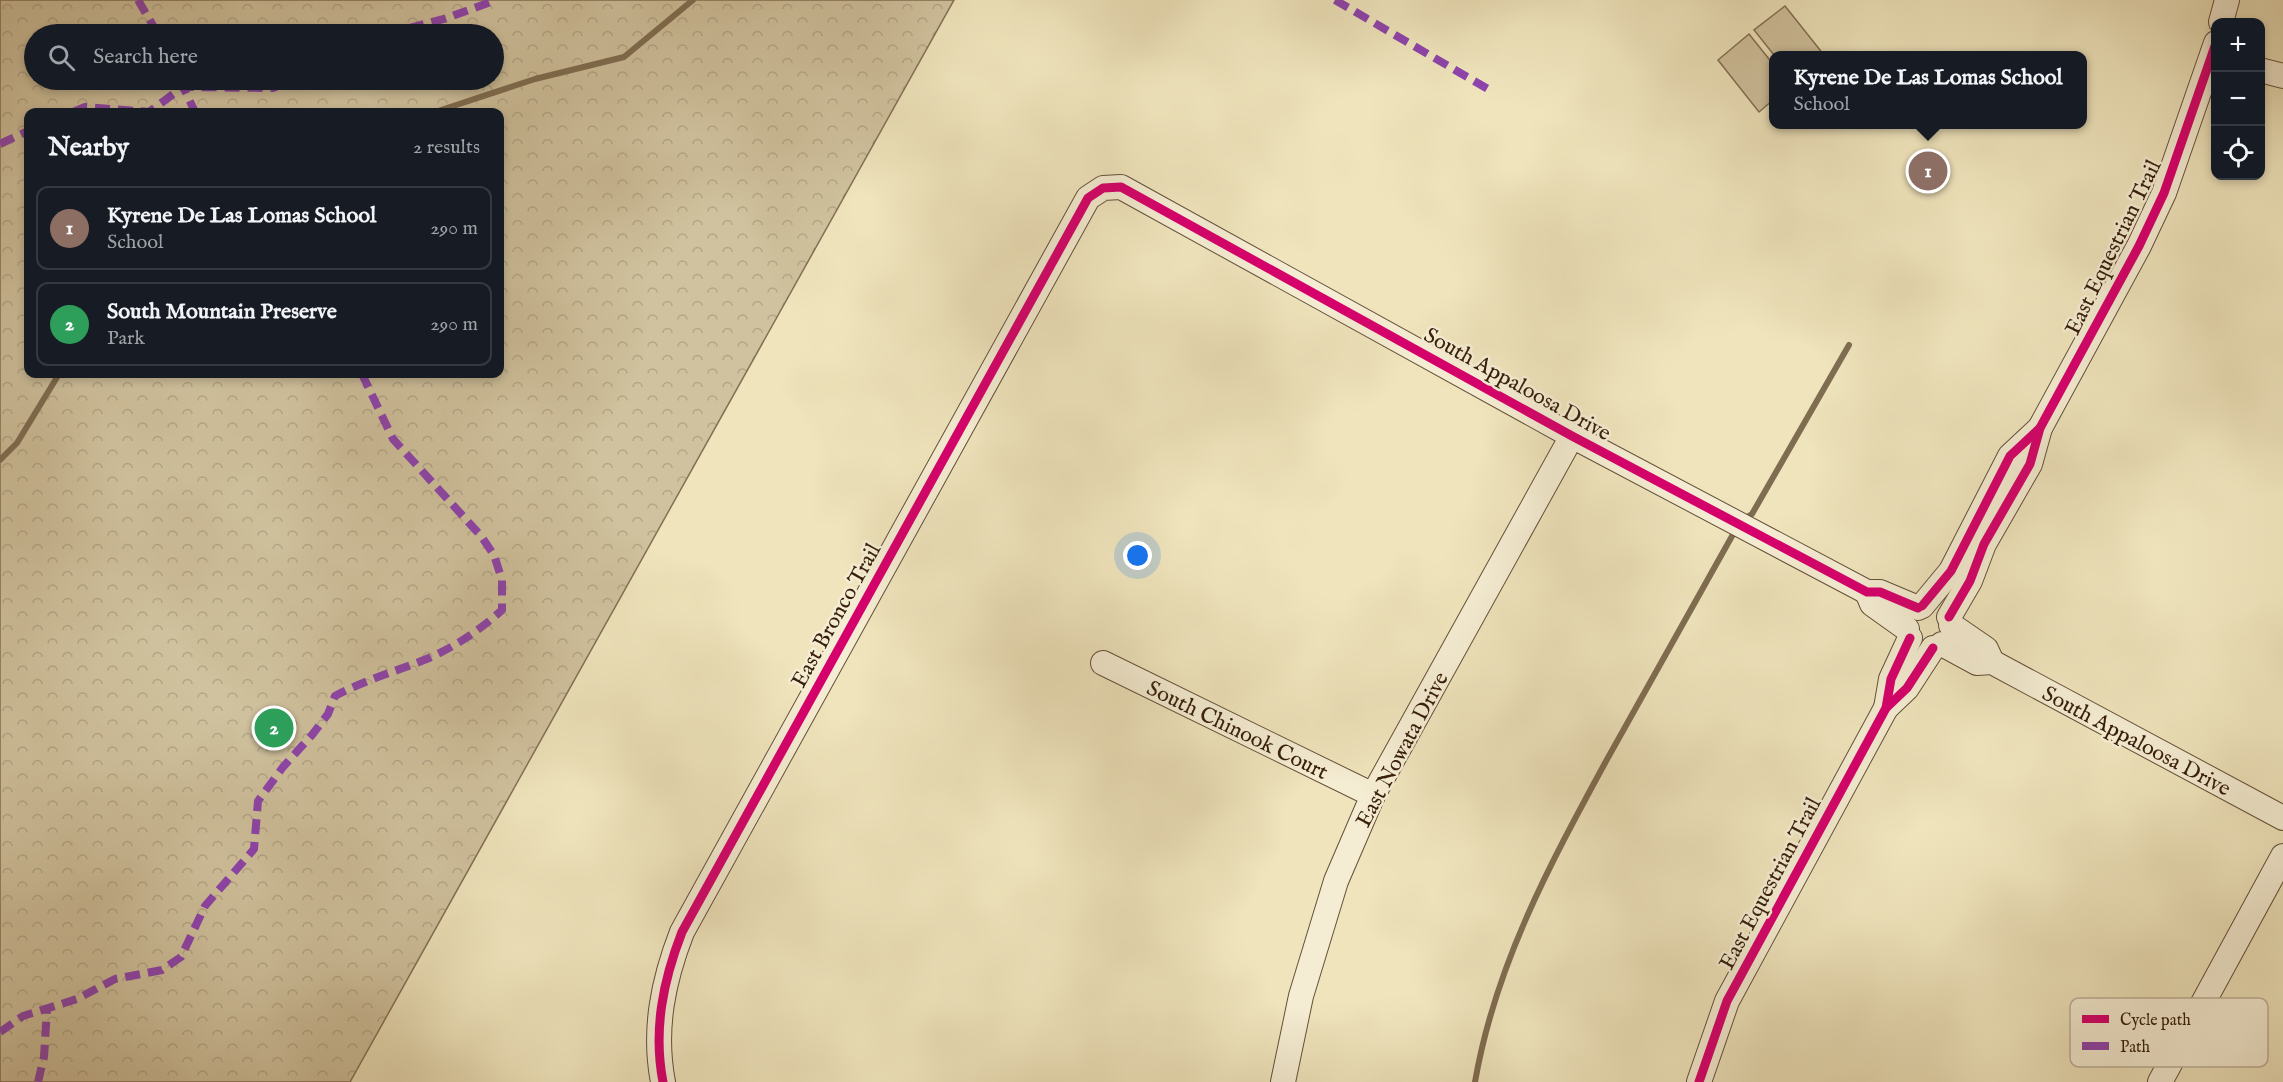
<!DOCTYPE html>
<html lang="en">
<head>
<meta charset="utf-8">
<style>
	:root { --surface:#171b24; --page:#242831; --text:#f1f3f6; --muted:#9ea1a6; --line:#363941; --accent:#d93025 }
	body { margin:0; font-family:"IM FELL English",serif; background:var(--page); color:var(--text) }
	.controls { position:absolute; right:18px; top:18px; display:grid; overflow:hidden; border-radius:12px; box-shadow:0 3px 9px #0003 }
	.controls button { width:54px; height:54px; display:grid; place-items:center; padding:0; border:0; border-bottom:2px solid var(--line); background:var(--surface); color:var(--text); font:30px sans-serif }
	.you { position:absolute; left:1138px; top:556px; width:21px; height:21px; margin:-15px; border:4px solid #fff; border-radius:50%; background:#1a73e8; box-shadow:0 0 0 9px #1a73e833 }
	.badge { display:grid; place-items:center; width:39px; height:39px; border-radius:50%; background:var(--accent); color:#fff; font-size:20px; font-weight:700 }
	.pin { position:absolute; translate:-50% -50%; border:3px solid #fff; box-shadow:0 2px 6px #0006 }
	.popup { position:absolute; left:1769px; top:51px; width:318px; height:78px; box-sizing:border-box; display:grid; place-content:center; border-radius:12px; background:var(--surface); filter:drop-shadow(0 2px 4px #0005); font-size:20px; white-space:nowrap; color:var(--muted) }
	.popup b { font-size:22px; color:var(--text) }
	.popup::after { content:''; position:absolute; left:50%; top:100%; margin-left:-12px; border:12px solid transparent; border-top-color:var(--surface) }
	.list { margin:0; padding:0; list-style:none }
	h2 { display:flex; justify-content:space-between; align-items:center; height:78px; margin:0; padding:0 24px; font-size:26px }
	h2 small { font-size:20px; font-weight:400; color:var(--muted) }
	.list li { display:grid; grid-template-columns:39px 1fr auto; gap:18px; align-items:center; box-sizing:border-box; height:84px; margin:0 12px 12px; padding:0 12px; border:2px solid var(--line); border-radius:12px }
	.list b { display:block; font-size:22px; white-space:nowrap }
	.list p { margin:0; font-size:20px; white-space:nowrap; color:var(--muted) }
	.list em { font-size:20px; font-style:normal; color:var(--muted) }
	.icon { flex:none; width:33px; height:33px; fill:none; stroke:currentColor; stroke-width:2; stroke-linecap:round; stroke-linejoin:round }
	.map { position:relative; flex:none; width:2283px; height:1082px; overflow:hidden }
	.search { position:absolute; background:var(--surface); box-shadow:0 3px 9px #0003; left:24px; top:24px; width:480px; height:66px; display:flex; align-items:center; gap:15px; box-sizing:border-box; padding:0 21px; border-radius:33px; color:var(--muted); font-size:22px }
	.panel { position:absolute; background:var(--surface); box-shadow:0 3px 9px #0003; left:24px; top:108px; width:480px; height:270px; border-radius:12px }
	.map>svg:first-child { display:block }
	.green { fill:#d0c29e; stroke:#837054; stroke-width:1.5 }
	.forest { fill:url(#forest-crowns); stroke:#837054; stroke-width:1.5; fill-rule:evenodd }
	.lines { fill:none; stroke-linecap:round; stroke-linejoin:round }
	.stream { stroke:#7f6d51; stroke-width:6 }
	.minor-casing { stroke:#645037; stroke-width:26 }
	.minor { stroke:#f5edd3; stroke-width:24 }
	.quiet { stroke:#8e44ad; stroke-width:8; stroke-dasharray:15 8; stroke-linecap:butt }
	.cycleway-casing { stroke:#f5edd3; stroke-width:13 }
	.cycleway { stroke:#d6006c; stroke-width:9 }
	.labels { text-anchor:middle; stroke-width:5; stroke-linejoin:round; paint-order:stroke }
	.street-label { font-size:22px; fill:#361e0b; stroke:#f5edd3 }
	.key { fill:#f5edd3; stroke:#bcaf97; stroke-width:1.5 }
	.key-label { font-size:16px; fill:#361e0b }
</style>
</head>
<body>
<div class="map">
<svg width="2283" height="1082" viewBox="0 0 2283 1082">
	<defs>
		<pattern id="forest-crowns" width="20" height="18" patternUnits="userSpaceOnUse" patternTransform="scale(1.5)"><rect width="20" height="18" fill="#d0c29e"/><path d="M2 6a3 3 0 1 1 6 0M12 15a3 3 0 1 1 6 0" fill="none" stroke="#b3a687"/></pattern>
	</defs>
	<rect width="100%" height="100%" fill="#efe4bc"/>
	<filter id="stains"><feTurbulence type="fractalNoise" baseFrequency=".00333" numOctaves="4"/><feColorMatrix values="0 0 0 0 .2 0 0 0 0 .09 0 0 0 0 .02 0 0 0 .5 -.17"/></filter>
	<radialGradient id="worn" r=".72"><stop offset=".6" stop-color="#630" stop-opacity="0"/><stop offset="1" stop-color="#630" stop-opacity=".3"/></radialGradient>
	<!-- green -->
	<g class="green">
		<path d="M1785,6l39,49h-50l-20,-25z"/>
		<path d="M1749,34l24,30v36l-14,12 -41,-52z"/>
	</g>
	<!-- forest -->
	<path class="forest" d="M0,0h954l-604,1082h-350zM34,34h460v46h-460zM28,112h472v262h-472z"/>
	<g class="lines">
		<!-- stream -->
		<g class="stream">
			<path d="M435,112l100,-33 89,-22 69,-57"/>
			<path d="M0,460l17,-17 42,-69"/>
			<path d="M1744,519l8,-5 97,-169"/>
			<path d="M1475,1082c20,-116 74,-216 130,-319 43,-78 87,-156 131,-234"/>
		</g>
		<!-- minor casing -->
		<g class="minor-casing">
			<g id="minor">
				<path d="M2221,22l6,-22"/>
				<path d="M2260,70l23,6"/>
				<path d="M1867,592l5,12 35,25"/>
				<path d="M1922,606l29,-35 59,-115 30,-28"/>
				<path d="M1949,617l21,-36 14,-37 46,-80 10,-36 99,-182 25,-53 52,-150"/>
				<path d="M1951,625l35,24 6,13"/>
				<path d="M1942,644l35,19 15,-1 291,156"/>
				<path d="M1103,663l270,132"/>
				<path d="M1886,708l21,-20 26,-40"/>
				<path d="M663,1082c-10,-52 0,-101 19,-150l406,-734 15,-10 18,-1 451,249 295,156h13l38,16"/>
				<path d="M1283,1082l18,-86 35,-115 37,-86 199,-359"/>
				<path d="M1699,1082l28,-81 159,-293 5,-29 19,-41"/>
				<path d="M2160,1082l123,-226"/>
			</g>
		</g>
		<!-- minor -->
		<use href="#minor" class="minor"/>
		<!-- quiet -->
		<g class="quiet">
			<path d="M138,0l20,34"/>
			<path d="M1335,0l158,92"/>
			<path d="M387,34l60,-16 49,-18"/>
			<path d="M180,80l15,32"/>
			<path d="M73,112l12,-5 64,5 34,-25 90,1 18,-8"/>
			<path d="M0,144l28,-13"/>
			<path d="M0,1032l23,-16 54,-17 38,-20 47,-9 19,-13 24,-51 49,-57 4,-48 25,-34 29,-32 16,-21 7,-18c30,-16 62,-25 94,-38 27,-12 51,-28 73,-48v-30l-8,-25 -13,-19 -88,-97 -31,-65"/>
			<path d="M38,1082l6,-25 3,-48"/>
		</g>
		<!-- cycleway casing -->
		<g class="cycleway-casing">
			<g id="cycleway">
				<path d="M1922,606l29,-35 59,-115 30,-28"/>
				<path d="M1949,617l21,-36 14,-37 46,-80 10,-36 99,-182 25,-53 52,-150"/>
				<path d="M1886,708l21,-20 26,-40"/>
				<path d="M663,1082c-10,-52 0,-101 19,-150l406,-734 15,-10 18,-1 451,249 295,156h13l38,16"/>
				<path d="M1699,1082l28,-81 159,-293 5,-29 19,-41"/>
			</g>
		</g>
		<!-- cycleway -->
		<use href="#cycleway" class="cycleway"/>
	</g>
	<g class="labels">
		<!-- street labels -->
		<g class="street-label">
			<text transform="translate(2112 247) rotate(-64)" y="8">East Equestrian Trail</text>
			<text transform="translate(1518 383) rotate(29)" y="8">South Appaloosa Drive</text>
			<text transform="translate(835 615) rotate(-61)" y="8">East Bronco Trail</text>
			<text transform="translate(1238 729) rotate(26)" y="8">South Chinook Court</text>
			<text transform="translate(2137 740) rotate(28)" y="8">South Appaloosa Drive</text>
			<text transform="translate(1401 749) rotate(-62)" y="8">East Nowata Drive</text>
			<text transform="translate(1769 883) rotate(-62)" y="8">East Equestrian Trail</text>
		</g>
	</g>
	<!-- legend -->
	<rect x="2070" y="998" width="198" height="69" rx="9" class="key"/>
	<rect x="2082" y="1015" width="27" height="8" fill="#d6006c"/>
	<rect x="2082" y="1042" width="27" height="8" fill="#8e44ad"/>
	<g class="key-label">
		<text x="2120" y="1025">Cycle path</text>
		<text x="2120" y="1052">Path</text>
	</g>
	<rect width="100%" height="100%" filter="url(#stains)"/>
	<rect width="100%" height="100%" fill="url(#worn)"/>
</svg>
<div class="controls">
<button>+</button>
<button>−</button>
<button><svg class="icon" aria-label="locate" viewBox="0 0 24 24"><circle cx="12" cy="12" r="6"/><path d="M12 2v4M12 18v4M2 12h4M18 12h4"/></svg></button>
</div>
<div class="you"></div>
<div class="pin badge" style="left:1928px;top:171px;background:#8d6e63">1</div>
<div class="popup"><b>Kyrene De Las Lomas School</b>School</div>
<div class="pin badge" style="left:274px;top:728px;background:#2e9e5b">2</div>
<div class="search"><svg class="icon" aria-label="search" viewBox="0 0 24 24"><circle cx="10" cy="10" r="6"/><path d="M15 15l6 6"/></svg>Search here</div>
<section class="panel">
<h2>Nearby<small>2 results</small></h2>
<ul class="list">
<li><span class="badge" style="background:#8d6e63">1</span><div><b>Kyrene De Las Lomas School</b><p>School</p></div><em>290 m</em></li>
<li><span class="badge" style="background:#2e9e5b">2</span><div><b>South Mountain Preserve</b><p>Park</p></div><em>290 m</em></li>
</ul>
</section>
</div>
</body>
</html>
